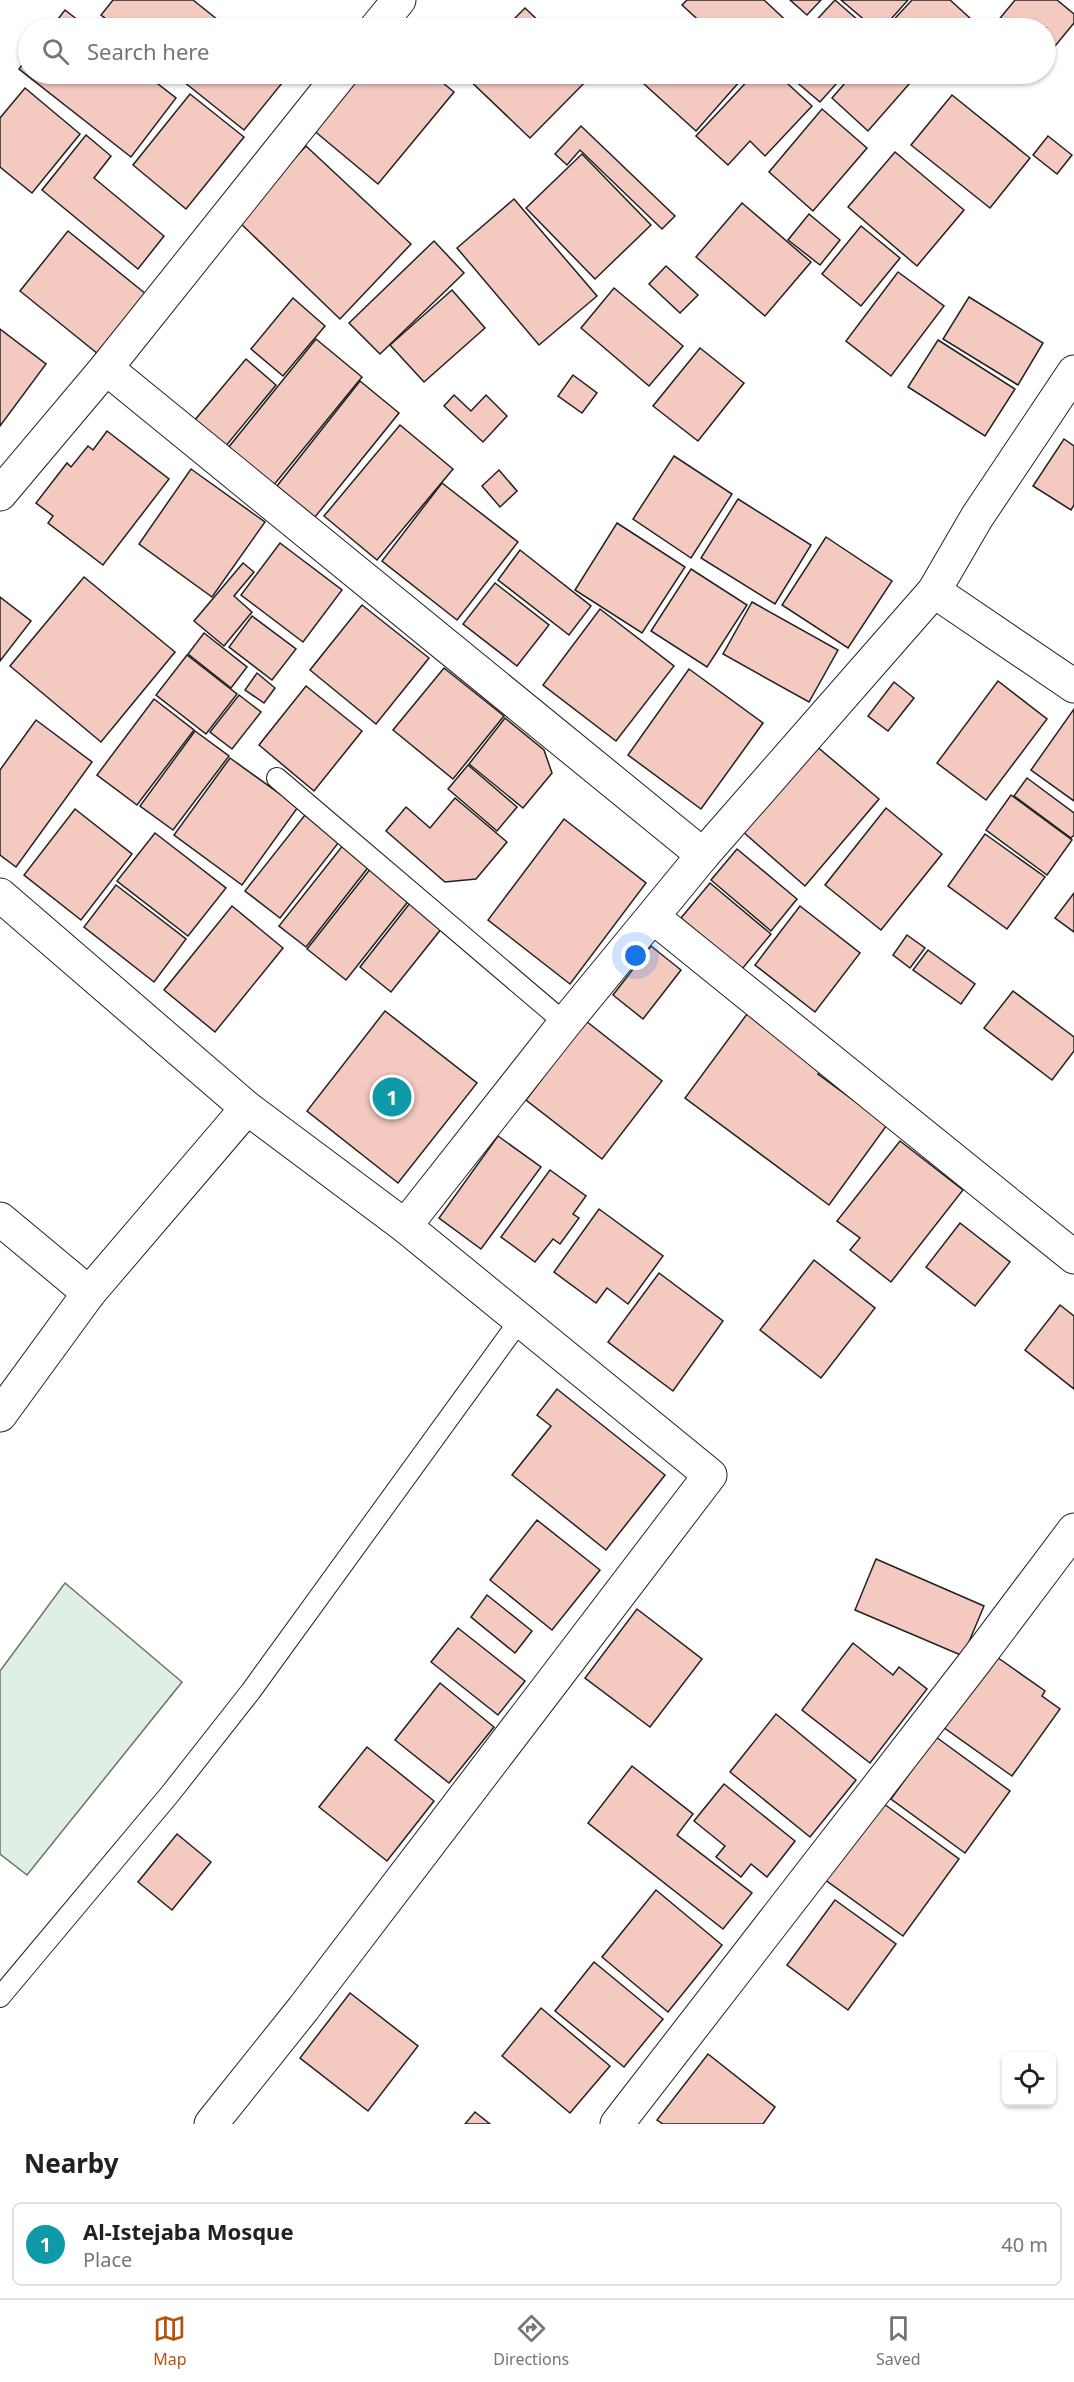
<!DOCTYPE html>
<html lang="en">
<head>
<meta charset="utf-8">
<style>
	:root { --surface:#fff; --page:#f6f6f6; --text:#202124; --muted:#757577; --line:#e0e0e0; --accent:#b45309 }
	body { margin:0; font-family:"Noto Sans",sans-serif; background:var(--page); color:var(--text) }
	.controls { position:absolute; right:18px; bottom:18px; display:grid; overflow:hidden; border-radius:9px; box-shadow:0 2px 4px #0004 }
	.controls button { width:54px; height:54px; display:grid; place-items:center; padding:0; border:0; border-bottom:2px solid var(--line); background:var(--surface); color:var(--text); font:30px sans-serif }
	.you { position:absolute; left:636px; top:956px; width:21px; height:21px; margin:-15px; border:4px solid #fff; border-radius:50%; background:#1a73e8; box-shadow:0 0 0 9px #1a73e833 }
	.badge { display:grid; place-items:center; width:39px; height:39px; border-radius:50%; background:var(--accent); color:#fff; font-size:20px; font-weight:700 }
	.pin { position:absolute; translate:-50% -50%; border:3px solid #fff; box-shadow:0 2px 6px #0006 }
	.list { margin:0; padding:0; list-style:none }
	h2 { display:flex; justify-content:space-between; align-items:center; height:78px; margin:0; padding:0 24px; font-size:26px }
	h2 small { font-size:20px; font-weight:400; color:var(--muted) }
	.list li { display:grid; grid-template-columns:39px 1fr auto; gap:18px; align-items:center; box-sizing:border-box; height:84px; margin:0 12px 12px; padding:0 12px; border:2px solid var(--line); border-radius:9px }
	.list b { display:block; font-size:22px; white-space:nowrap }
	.list p { margin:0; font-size:20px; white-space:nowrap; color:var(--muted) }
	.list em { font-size:20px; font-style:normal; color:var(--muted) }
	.icon { flex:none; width:33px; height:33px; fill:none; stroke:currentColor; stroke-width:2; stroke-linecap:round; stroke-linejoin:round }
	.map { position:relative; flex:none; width:1074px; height:2124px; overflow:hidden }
	.search { position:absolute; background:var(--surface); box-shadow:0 2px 4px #0004; left:18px; right:18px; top:18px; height:66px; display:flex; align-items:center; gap:15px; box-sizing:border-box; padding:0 21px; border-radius:33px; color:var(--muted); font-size:22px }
	.sheet { height:174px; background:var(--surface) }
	nav { display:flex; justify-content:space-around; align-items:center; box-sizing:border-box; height:84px; border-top:2px solid var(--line); background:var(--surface); font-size:16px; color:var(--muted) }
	nav a { display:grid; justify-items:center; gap:3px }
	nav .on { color:var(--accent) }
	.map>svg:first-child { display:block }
	.green { fill:#e0efe3; stroke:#6f6f6f; stroke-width:1.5 }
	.building { fill:#f3c9c0; stroke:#222; stroke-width:1.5 }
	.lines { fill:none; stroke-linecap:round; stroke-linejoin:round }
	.service-casing { stroke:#222; stroke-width:22 }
	.minor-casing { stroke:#222; stroke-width:35 }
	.service { stroke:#fff; stroke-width:20 }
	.minor { stroke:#fff; stroke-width:33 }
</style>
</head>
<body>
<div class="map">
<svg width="1074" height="2124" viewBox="0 0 1074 2124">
	<rect width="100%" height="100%" fill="#fff"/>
	<!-- green -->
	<path class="green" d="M65,1583l117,99 -155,193 -27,-21v-183z"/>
	<!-- building -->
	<g class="building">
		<path d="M113,0h80l35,28h-110l-17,-13z"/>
		<path d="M687,0h77l30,28h-87l-25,-23z"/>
		<path d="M790,0h31l-14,15z"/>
		<path d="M835,0l32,28h-58z"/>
		<path d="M841,0h67l-25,28h-9z"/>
		<path d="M912,0h38l21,19 -9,9h-76z"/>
		<path d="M1015,0h42l17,14v9l-28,34v-29h-54z"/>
		<path d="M525,8l21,20h-41z"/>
		<path d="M65,10l23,18h-37z"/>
		<path d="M28,57v17h117l31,24 -45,59 -112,-88z"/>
		<path d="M174,74h109l4,3 -43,53z"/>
		<path d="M359,74h73l22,18 -76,92 -66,-55z"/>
		<path d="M463,74h130l-63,64z"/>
		<path d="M633,74h98l9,7 -44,50z"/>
		<path d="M754,74h23l35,32 -47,50 -15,-15 -22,24 -32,-29z"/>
		<path d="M787,74h58l-25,28z"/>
		<path d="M853,74h62l2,1 -49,56 -36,-33z"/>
		<path d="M25,88l55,46 -48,59 -32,-26v-49z"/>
		<path d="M190,94l54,43 -58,72 -53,-44z"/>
		<path d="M952,95l78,63 -40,50 -79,-63z"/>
		<path d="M822,109l45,39 -54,63 -44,-39z"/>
		<path d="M581,126l94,90 -13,13 -82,-79 -13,15 -12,-11z"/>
		<path d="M86,135l25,21 -17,22 70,58 -26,33 -96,-79z"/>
		<path d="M1048,136l24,19 -15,19 -24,-19z"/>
		<path d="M306,146l105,98 -71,75 -103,-99z"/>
		<path d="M895,152l69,58 -47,56 -69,-59z"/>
		<path d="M582,154l69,71 -56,54 -69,-71z"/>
		<path d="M514,199l83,97 -58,49 -82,-97z"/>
		<path d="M742,203l69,59 -46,54 -69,-59z"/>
		<path d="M809,214l31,26 -20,25 -32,-25z"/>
		<path d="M861,226l39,32 -39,48 -39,-32z"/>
		<path d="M68,231l78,63 -48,60 -78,-63z"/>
		<path d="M434,241l30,32 -84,81 -31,-31z"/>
		<path d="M666,266l32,29 -18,18 -31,-29z"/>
		<path d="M898,272l46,34 -53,70 -45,-35z"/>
		<path d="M614,288l69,58 -34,40 -68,-58z"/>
		<path d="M452,290l33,38 -61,54 -34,-37z"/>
		<path d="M969,297l74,46 -25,42 -75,-46z"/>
		<path d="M293,298l32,28 -42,50 -32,-27z"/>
		<path d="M0,329l46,35 -46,62z"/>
		<path d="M316,339l46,38 -89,109 -45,-38z"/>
		<path d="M938,340l77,49 -30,47 -77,-49z"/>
		<path d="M700,348l44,35 -46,58 -45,-35z"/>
		<path d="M246,359l30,26 -51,62 -31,-26z"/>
		<path d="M573,375l24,18 -15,20 -24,-17z"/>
		<path d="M360,381l39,32 -84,104 -38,-31z"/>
		<path d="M454,395l17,16 15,-16 21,21 -24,26 -39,-36z"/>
		<path d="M400,425l53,44 -76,91 -53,-44z"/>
		<path d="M107,431l62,48 -66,86 -55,-42 5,-7 -17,-13 31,-40 4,4 17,-21 5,4z"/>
		<path d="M1064,439l10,7v59l-3,5 -38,-24z"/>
		<path d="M674,456l58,38 -41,64 -58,-39z"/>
		<path d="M191,469l74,53 -53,75 -73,-53z"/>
		<path d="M499,470l18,21 -17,16 -18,-21z"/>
		<path d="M442,483l76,59 -61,78 -75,-59z"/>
		<path d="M738,499l73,46 -36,59 -74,-46z"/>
		<path d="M617,523l68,44 -43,66 -67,-43z"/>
		<path d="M826,537l66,44 -44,67 -66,-43z"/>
		<path d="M280,543l62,47 -39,52 -62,-47z"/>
		<path d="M520,550l71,56 -22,29 -71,-55z"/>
		<path d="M243,563l11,9 -20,24 18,16 -28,34 -30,-25z"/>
		<path d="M691,569l56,36 -40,62 -56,-36z"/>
		<path d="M84,577l91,75 -74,90 -91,-76z"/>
		<path d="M495,583l54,42 -32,41 -54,-42z"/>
		<path d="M0,597l31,24 -31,40z"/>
		<path d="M752,602l86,48 -29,52 -86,-48z"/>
		<path d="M362,605l67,53 -53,66 -66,-54z"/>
		<path d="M600,609l74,57 -58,75 -73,-56z"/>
		<path d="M252,616l44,33 -24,31 -43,-33z"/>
		<path d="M204,633l43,34 -16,21 -43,-34z"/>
		<path d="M187,655l50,39 -31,40 -50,-39z"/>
		<path d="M444,668l60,48 -51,63 -60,-49z"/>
		<path d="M689,669l74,54 -62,86 -73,-54z"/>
		<path d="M257,673l18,15 -11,15 -19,-13z"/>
		<path d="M998,681l49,38 -61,81 -49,-37z"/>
		<path d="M894,682l20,16 -26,33 -20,-15z"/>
		<path d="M306,686l56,45 -48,60 -55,-46z"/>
		<path d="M239,695l22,17 -29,37 -22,-17z"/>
		<path d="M154,699l40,31 -57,75 -40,-30z"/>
		<path d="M1074,709v92l-43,-31z"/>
		<path d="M505,718l39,32 8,23 -29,35 -54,-44z"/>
		<path d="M36,720l56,42 -76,105 -16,-12v-85z"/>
		<path d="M195,731l34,25 -56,74 -33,-24z"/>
		<path d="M815,745l64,54 -74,87 -63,-55z"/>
		<path d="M230,758l68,49 -56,78 -68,-50z"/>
		<path d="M468,765l49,42 -20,24 -49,-42z"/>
		<path d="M1027,778l47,35v22l-3,3 -57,-42z"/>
		<path d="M1011,795l61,45 -25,35 -61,-45z"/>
		<path d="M455,798l52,44 -31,37 -31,3 -59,-51 20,-24 24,21z"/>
		<path d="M886,808l56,46 -61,76 -56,-45z"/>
		<path d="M75,809l57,45 -51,66 -57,-45z"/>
		<path d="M305,815l34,27 -59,76 -35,-27z"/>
		<path d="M564,819l82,64 -76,101 -82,-64z"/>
		<path d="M155,833l71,55 -38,48 -71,-55z"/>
		<path d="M985,834l60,43 -38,52 -59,-43z"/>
		<path d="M344,844l26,21 -64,82 -27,-21z"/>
		<path d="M737,849l60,50 -26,32 -60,-51z"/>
		<path d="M371,868l39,31 -64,81 -39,-31z"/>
		<path d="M710,883l61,51 -29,35 -61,-51z"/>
		<path d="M116,885l70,54 -32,43 -70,-55z"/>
		<path d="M1074,893v39l-19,-14z"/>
		<path d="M410,903l32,25 -51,64 -31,-25z"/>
		<path d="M232,906l51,42 -68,84 -51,-42z"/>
		<path d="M800,906l60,47 -45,59 -60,-47z"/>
		<path d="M907,935l18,13 -15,20 -17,-13z"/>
		<path d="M651,946l30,24 -38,49 -30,-24z"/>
		<path d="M928,950l47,34 -14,20 -48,-34z"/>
		<path d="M1013,991l61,46v14l-22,29 -68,-52z"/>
		<path d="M750,1010l75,55 -7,9 69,51 -58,80 -144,-107z"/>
		<path d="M385,1011l92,72 -79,100 -91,-72z"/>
		<path d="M586,1021l76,60 -60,78 -76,-59z"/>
		<path d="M498,1136l43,31 -60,82 -42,-31z"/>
		<path d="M900,1141l63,49 -72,92 -41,-32 10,-12 -23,-17z"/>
		<path d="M550,1170l36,26 -13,18 6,4 -19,26 -7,-5 -18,23 -34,-25z"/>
		<path d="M599,1209l64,47 -35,48 -21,-16 -11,15 -42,-31z"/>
		<path d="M960,1223l50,39 -35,44 -49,-39z"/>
		<path d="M814,1260l61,48 -54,70 -61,-48z"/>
		<path d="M659,1273l64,48 -50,70 -65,-49z"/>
		<path d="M1060,1305l14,11v73l-49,-39z"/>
		<path d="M557,1389l108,86 -59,75 -94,-75 39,-49 -14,-11z"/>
		<path d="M537,1520l63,50 -48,60 -62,-50z"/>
		<path d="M876,1559l108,47 -21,50 -108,-46z"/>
		<path d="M487,1595l45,36 -17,22 -44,-36z"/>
		<path d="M637,1609l65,50 -52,68 -65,-49z"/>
		<path d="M458,1628l67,53 -27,34 -67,-53z"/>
		<path d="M853,1643l40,32 6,-8 28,22 -57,74 -68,-53z"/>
		<path d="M994,1655l51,36 -3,5 18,13 -48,67 -69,-49z"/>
		<path d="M440,1683l54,44 -45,56 -54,-43z"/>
		<path d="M776,1714l80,66 -46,57 -80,-65z"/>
		<path d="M936,1737l74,54 -45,62 -74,-54z"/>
		<path d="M367,1747l67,54 -47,60 -68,-54z"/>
		<path d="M632,1766l61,48 -16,21 75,58 -29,36 -135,-106z"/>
		<path d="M724,1784l71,57 -28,36 -16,-13 -10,13 -25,-20 9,-11 -31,-25z"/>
		<path d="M880,1801l79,58 -56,77 -79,-57z"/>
		<path d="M177,1834l34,28 -39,48 -34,-28z"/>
		<path d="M656,1890l66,55 -54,67 -66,-55z"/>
		<path d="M835,1900l61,44 -48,66 -61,-45z"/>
		<path d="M594,1962l69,57 -39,48 -69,-56z"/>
		<path d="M350,1993l68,53 -50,65 -68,-53z"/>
		<path d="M541,2008l69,58 -40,47 -68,-57z"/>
		<path d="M708,2054l67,53 -12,17h-100l-6,-4z"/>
		<path d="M475,2112l15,12h-25z"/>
	</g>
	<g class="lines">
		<!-- service casing -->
		<g class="service-casing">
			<g id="service">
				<path d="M277,778l288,245"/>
				<path d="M0,1997l170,-203 81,-103 269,-371"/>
			</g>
		</g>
		<!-- minor casing -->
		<g class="minor-casing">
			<g id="minor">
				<path d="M376,28l23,-28"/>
				<path d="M106,368l597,487"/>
				<path d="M0,494l106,-126 235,-294"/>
				<path d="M934,591l140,95"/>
				<path d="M0,895l247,213 158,118 305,249 -407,534 -92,115"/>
				<path d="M653,917l421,340"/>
				<path d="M0,1219l89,74"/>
				<path d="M405,1226l160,-203 138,-168 231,-264 43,-74 97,-145"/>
				<path d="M0,1415l89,-122 158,-185"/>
				<path d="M617,2124l357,-461 100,-133"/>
			</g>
		</g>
		<!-- service -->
		<use href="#service" class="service"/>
		<!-- minor -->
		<use href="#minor" class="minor"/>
	</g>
</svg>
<div class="controls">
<button><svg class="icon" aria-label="locate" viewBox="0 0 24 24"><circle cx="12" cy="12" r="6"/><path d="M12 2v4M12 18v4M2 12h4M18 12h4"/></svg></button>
</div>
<div class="you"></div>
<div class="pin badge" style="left:392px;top:1097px;background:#0f9aa8">1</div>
<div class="search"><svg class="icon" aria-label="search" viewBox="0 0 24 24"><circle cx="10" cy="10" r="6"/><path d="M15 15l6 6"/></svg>Search here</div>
</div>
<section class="sheet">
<h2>Nearby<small></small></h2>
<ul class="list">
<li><span class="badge" style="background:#0f9aa8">1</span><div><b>Al-Istejaba Mosque</b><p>Place</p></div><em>40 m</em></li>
</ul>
</section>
<nav>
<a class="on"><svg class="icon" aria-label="map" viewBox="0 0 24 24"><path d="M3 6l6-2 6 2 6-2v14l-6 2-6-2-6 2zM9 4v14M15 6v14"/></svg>Map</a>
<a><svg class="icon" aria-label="directions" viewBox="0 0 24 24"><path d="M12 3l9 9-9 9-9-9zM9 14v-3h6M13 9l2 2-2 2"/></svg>Directions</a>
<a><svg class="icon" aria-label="saved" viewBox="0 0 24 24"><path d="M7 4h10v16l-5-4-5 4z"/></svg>Saved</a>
</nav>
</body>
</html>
